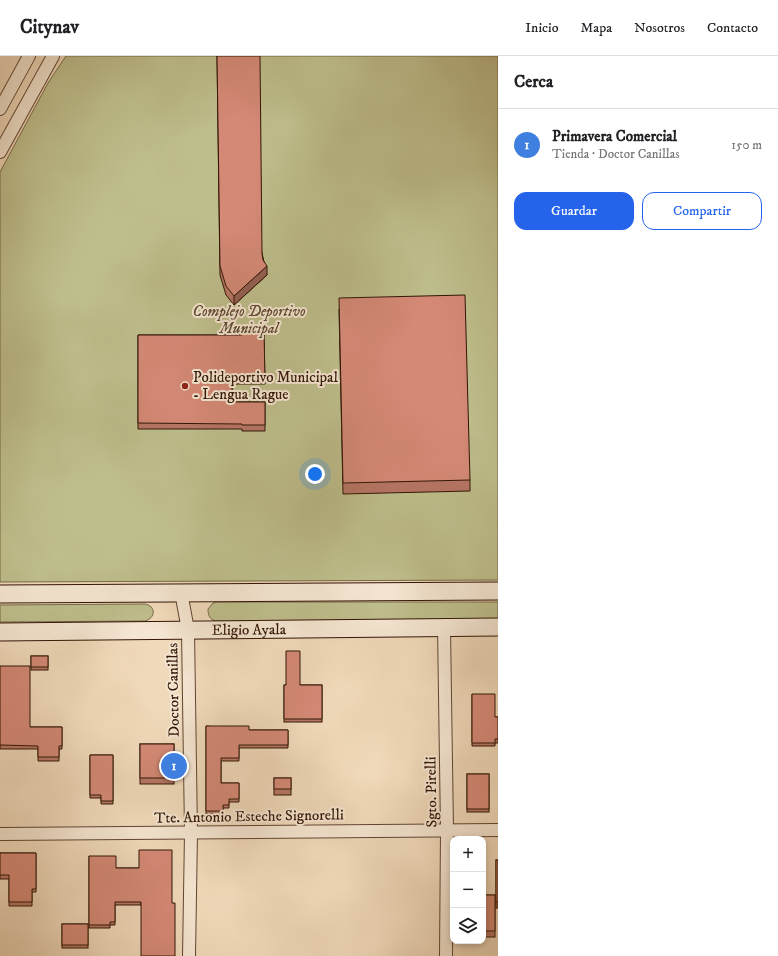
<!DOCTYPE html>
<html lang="es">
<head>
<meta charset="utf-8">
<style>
	:root { --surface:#fff; --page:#f6f6f6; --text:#202124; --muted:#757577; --line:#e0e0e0; --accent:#2563eb }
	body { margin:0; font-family:"IM FELL DW Pica",serif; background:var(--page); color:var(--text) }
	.controls { position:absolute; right:12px; bottom:12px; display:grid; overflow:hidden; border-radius:8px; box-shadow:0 2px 6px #0003 }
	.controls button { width:36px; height:36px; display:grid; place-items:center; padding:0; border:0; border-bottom:1px solid var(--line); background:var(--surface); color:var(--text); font:20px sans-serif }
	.you { position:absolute; left:315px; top:418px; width:14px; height:14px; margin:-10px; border:3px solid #fff; border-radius:50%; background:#1a73e8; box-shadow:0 0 0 6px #1a73e833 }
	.badge { display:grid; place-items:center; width:26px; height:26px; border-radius:50%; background:var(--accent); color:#fff; font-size:13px; font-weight:700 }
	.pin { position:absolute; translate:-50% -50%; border:2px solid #fff; box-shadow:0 1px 4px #0006 }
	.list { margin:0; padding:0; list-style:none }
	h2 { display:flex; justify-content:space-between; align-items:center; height:52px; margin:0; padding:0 16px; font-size:17px }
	h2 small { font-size:13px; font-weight:400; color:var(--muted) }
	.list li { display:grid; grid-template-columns:26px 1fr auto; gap:12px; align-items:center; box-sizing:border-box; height:72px; padding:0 16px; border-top:1px solid var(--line) }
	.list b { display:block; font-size:15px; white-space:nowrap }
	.list p { margin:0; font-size:13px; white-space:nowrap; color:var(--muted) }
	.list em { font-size:13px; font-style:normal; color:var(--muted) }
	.actions { display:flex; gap:8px; padding:12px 16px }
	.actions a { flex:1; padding:9px 0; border:1px solid var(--accent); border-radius:12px; text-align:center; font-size:14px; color:var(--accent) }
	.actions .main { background:var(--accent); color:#fff }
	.icon { flex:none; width:22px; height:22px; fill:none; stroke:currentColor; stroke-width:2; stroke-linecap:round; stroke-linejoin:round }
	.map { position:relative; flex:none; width:498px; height:900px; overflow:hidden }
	header { display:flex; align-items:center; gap:24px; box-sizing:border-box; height:56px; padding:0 20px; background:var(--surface); border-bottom:1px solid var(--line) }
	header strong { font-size:19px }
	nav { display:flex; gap:22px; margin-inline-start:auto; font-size:14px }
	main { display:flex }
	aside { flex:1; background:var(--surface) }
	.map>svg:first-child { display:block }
	.green { fill:#bebe8c; stroke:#786948 }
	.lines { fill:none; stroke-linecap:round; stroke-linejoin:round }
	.street-casing { stroke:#614532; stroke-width:14 }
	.secondary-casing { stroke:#311405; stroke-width:19 }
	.street { stroke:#f5e6d2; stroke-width:12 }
	.secondary { stroke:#f5e6d2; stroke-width:17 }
	.wall { fill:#b67665; stroke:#311405 }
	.shaded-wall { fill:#946053; stroke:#311405 }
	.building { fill:#d48976; stroke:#311405 }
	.poi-dot { fill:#8f2418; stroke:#f5e6d2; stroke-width:1.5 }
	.labels { text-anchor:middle; stroke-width:4; stroke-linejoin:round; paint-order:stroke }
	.park-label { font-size:15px; font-style:italic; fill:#5b472e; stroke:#f5e6d2 }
	.poi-label { font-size:15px; fill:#311405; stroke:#f5e6d2; text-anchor:start }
	.street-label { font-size:15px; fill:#311405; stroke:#f5e6d2 }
</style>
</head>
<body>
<header>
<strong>Citynav</strong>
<nav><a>Inicio</a><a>Mapa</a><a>Nosotros</a><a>Contacto</a></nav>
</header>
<main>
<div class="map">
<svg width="498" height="900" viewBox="0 0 498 900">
	<rect width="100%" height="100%" fill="#f0d9ba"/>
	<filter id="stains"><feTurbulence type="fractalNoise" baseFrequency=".005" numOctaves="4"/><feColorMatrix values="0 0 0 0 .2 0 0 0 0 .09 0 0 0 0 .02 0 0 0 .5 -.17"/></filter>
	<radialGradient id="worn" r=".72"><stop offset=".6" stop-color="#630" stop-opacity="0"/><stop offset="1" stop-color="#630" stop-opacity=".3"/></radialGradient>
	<!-- green -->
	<g class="green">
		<path d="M66,0h432v524l-498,2v-410l48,-89z"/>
		<path d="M217,546h281v19h-281c-7,-1 -9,-5 -9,-12l5,-6z"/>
		<path d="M145,548c11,2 11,14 0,17l-145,1v-17z"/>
	</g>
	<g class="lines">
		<!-- street casing -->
		<g class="street-casing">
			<g id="street">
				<path d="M0,53l29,-53"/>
				<path d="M0,96l53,-96"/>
				<path d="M181,536l7,38 3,203 -2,123"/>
				<path d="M444,571l3,203 -1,126"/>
				<path d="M0,778l498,-4"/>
			</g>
		</g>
		<!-- secondary casing -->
		<g class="secondary-casing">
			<g id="secondary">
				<path d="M0,538l498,-3"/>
				<path id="s1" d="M0,576l498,-5"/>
			</g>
		</g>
		<!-- street -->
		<use href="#street" class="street"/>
		<!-- secondary -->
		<use href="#secondary" class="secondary"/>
	</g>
	<!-- wall -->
	<g class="wall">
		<path d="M217,0l45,197 5,22 -33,30 -8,-10 -6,-20z"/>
		<path d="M339,253l131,171v11l-127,3z"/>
		<path d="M264,277l1,51h-33v18h33v29h-23v-2h-104v-94h104z"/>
		<rect x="31" y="600" width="17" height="14"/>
		<path d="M0,610l30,61h32v22h-3v12h-21v-12h-38z"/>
		<rect x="284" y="629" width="38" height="37"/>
		<path d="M472,638l23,23h3v26h-3v3h-23z"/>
		<path d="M206,670l43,4h39v18h-49v13h-18v22h18v19h-10v6h-6v6h-17z"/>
		<rect x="140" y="688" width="34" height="40"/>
		<path d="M90,699h23v49h-12v-6h-11z"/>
		<rect x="467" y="718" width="22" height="38"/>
		<rect x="274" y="722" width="17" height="17"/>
		<path d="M0,797h36v39h-4v14h-23v-27h-9z"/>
		<path d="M89,800l27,12h23l2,37h-26v20h-5v3h-21z"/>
		<rect x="496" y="804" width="2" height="48"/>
		<rect x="483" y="839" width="12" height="42"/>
		<rect x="62" y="868" width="26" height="24"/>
	</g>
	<!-- shaded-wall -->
	<path class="shaded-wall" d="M267,210v9l-33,30v-9z"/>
	<!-- building -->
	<g class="building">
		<path d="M217,0h43l2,197 1,7 4,6 -33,30 -8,-10 -6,-20z"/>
		<path d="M465,239l5,185 -127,3 -4,-185z"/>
		<path d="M242,277h22l1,46h-33v23h33v23h-23v-1l-104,-1v-88h104z"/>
		<path d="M286,595h14v34h22v34h-38v-34h2z"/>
		<rect x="31" y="600" width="17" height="11"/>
		<path d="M0,610h30v61h32v19h-3v11h-21v-11l-38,-1z"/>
		<path d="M472,638h23v23h3v22h-3v4h-23z"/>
		<path d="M206,670h43v4h39v15h-49v13h-18v25h18v16h-10v6h-6v6h-17z"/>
		<rect x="140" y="688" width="34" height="34"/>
		<path d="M90,699h23v46h-12v-6h-11z"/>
		<rect x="467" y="718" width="22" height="35"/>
		<rect x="274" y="722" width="17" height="11"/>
		<path d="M139,794h33v53h3v53h-34v-54h-26v20h-5v3h-21v-69h27v12h23z"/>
		<path d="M0,797h36v36h-4v13h-23v-27h-9z"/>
		<rect x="496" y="804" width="2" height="42"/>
		<rect x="483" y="839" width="12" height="36"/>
		<rect x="62" y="868" width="26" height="21"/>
	</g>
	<!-- markers -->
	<circle class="poi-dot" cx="185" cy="330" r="4"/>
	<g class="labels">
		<!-- park labels -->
		<g class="park-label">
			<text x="249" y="260">Complejo Deportivo<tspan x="249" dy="17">Municipal</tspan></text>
		</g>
		<!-- poi labels -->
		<g class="poi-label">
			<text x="193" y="326">Polideportivo Municipal<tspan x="193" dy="17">- Lengua Rague</tspan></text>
		</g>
		<!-- street labels -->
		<g class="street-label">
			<text dy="5" stroke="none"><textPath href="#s1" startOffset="249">Eligio Ayala</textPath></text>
			<text transform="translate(173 634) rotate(-91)" y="5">Doctor Canillas</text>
			<text transform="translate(431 736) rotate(-91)" y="5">Sgto. Pirelli</text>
			<text transform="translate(249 760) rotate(-1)" y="5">Tte. Antonio Esteche Signorelli</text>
		</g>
	</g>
	<rect width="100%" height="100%" filter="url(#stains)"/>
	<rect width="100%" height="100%" fill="url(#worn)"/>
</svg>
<div class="controls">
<button>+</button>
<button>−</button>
<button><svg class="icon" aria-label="layers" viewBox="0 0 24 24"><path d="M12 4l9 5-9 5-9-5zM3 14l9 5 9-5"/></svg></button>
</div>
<div class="you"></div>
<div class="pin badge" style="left:174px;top:710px;background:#3f7fe0">1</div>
</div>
<aside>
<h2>Cerca<small></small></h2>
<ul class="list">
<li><span class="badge" style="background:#3f7fe0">1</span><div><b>Primavera Comercial</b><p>Tienda · Doctor Canillas</p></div><em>150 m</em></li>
</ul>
<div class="actions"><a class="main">Guardar</a><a>Compartir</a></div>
</aside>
</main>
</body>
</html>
